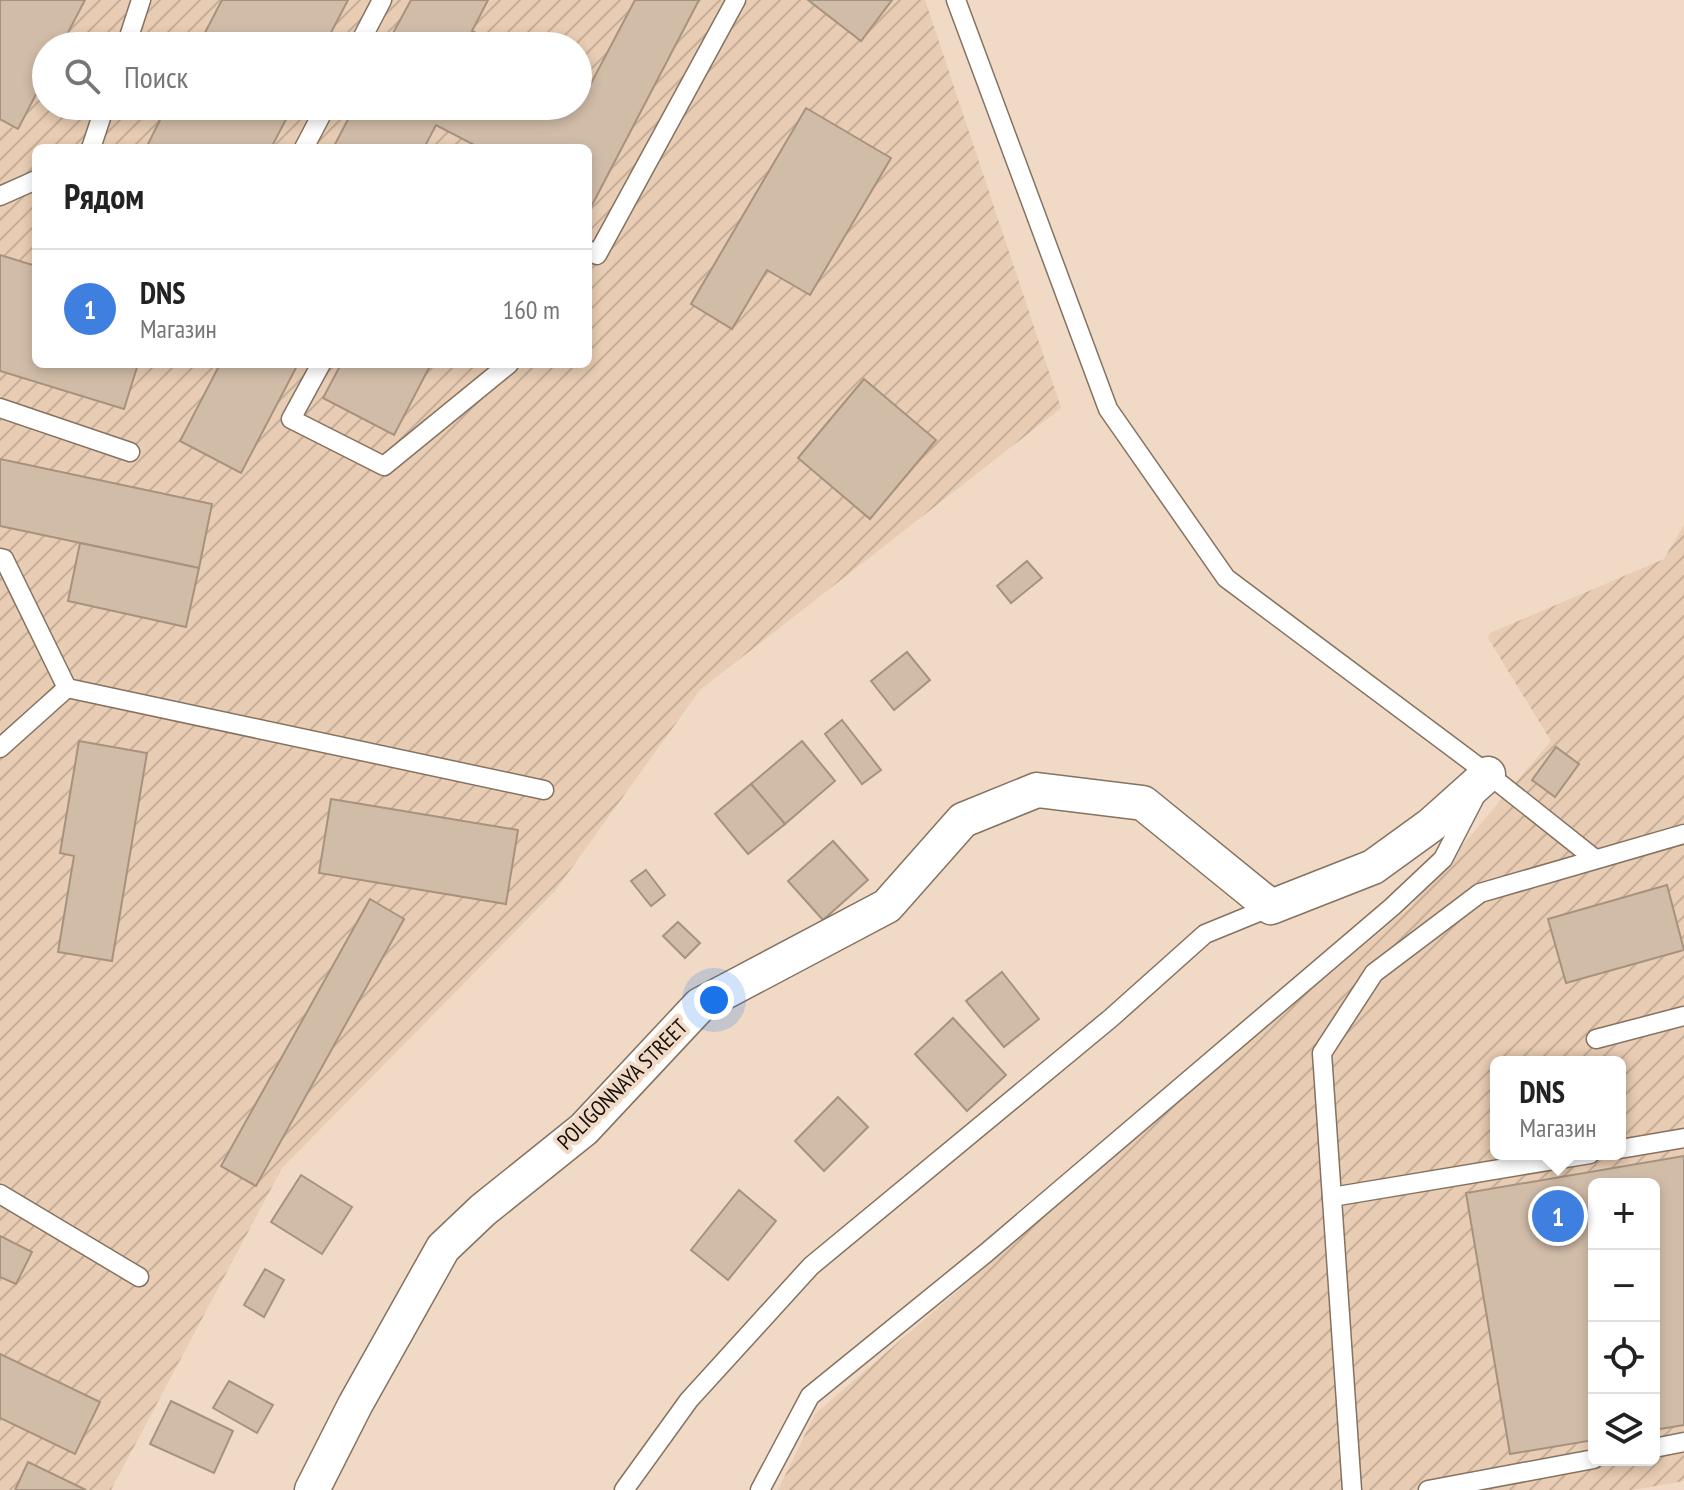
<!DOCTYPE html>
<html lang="ru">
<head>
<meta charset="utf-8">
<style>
	:root { --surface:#fff; --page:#f2f2f2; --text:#222; --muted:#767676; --line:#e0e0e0; --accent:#b43d94 }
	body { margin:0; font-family:"PT Sans Narrow",sans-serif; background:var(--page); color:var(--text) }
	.controls { position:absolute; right:24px; bottom:24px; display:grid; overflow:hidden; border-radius:12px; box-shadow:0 4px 12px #0003 }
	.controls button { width:72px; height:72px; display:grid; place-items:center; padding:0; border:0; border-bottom:2px solid var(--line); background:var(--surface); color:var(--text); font:40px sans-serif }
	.you { position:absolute; left:714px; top:1000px; width:28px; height:28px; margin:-20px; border:6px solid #fff; border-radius:50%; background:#1a73e8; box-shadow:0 0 0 12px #1a73e833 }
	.badge { display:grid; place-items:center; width:52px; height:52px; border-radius:50%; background:var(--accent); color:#fff; font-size:26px; font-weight:700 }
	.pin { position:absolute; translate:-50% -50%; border:4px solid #fff; box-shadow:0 2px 8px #0006 }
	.popup { position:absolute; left:1490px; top:1056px; width:136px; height:104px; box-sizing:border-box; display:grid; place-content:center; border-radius:12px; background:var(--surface); filter:drop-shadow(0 2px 6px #0005); font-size:26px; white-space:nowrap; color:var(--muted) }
	.popup b { font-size:30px; color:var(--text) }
	.popup::after { content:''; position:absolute; left:50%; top:100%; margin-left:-16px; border:16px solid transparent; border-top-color:var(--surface) }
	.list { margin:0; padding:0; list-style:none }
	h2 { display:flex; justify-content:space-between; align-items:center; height:104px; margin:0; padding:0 32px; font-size:34px }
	h2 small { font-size:26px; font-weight:400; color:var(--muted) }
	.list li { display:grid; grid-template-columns:52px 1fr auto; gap:24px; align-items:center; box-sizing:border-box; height:120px; padding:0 32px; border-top:2px solid var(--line) }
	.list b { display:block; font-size:30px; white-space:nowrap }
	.list p { margin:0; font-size:26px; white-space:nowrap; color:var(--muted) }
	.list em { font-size:26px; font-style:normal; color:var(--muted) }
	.icon { flex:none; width:44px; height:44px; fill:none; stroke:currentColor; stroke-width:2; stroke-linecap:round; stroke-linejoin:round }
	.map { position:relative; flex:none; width:1684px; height:1490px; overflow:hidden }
	.search { position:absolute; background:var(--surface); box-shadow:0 4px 12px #0003; left:32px; top:32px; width:560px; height:88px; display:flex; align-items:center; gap:20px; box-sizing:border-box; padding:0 28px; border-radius:44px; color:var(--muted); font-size:30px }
	.panel { position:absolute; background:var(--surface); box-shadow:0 4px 12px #0003; left:32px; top:144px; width:560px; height:224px; border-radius:12px }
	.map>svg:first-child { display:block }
	.industrial { fill:url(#industrial-furrows); fill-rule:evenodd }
	.building { fill:#d1bca8; stroke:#a79280; stroke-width:2 }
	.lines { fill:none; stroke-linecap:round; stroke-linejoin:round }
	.lane-casing { stroke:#857260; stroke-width:21 }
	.street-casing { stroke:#857260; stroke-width:37 }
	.lane { stroke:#fff; stroke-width:18 }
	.street { stroke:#fff; stroke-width:34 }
	.labels { text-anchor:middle; stroke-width:8; stroke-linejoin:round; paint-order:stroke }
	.street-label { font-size:22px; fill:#140d07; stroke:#f0dac6 }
</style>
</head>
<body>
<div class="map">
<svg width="1684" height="1490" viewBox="0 0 1684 1490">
	<defs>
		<pattern id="industrial-furrows" width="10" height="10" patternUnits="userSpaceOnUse" patternTransform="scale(2)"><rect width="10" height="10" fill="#e8ccb3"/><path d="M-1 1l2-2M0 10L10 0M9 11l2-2" fill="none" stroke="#c6ae98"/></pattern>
	</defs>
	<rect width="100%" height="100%" fill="#f0dac6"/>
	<!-- industrial -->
	<g class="industrial">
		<path d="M0,0h925l136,408 -361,282 -145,201 -273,277 -171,322h-111zM46,46h532v60h-532zM36,148h552v216h-552z"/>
		<path d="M1684,525v956l-51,9h-855l37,-76 372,-321 223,-186 141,-166 -63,-103 2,-5 174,-74zM1496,1062h124v92h-124zM1594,1184h60v276h-60z"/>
	</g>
	<!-- building -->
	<g class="building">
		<path d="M0,0h85l-24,46h-15v29l-28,54 -18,-10z"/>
		<path d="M222,0h126l-24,46h-126z"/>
		<path d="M411,0h77l-16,31 29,15h-115z"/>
		<path d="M635,0h64l-108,207 -3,-2v-57h-108l-44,-23 -12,23h-91l22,-42h223v-20l9,5z"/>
		<path d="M808,0h84l-31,41z"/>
		<path d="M167,106h126l-22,42h-125z"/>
		<path d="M806,108l85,50 -81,137 -43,-25 -35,59 -41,-25z"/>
		<path d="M0,255l36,11v98h102l-14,45 -124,-38z"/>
		<path d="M220,364h78l-57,109 -61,-32z"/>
		<path d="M341,364h90l-37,71 -71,-37z"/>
		<path d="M864,379l72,61 -66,79 -72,-61z"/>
		<path d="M0,459l212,45 -13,64 -199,-42z"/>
		<path d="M80,543l119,25 -13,59 -118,-26z"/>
		<path d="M1027,561l15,17 -31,25 -14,-17z"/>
		<path d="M907,652l23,28 -36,30 -23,-29z"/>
		<path d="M842,720l39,50 -19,14 -37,-50z"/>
		<path d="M79,741l68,12 -35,208 -54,-9 16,-96 -14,-3z"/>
		<path d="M802,741l33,40 -50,43 -34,-40z"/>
		<path d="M1556,747l23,17 -24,33 -23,-17z"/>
		<path d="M751,784l34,40 -37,30 -33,-40z"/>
		<path d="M331,799l187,31 -12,74 -187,-31z"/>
		<path d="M833,841l35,39 -45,40 -35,-39z"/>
		<path d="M646,870l19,25 -14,11 -20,-25z"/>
		<path d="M1667,885l17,65 -118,33 -18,-64z"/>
		<path d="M370,899l34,20 -148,267 -35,-20z"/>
		<path d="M678,922l22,21 -15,15 -22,-22z"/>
		<path d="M1002,972l37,47 -35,28 -38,-46z"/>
		<path d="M953,1018l53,57 -39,36 -52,-57z"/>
		<path d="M838,1097l30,30 -44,44 -29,-30z"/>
		<path d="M1684,1156v269l-30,5v-246h-60v256l-84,14 -44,-261z"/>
		<path d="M301,1175l51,32 -30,47 -51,-32z"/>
		<path d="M739,1190l37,31 -48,59 -37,-30z"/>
		<path d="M0,1236l32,16 -16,32 -16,-7z"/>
		<path d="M265,1269l19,11 -20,37 -20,-12z"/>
		<path d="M0,1354l100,48 -25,52 -75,-36z"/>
		<path d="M229,1381l44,24 -16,28 -44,-25z"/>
		<path d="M171,1401l62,30 -19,42 -64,-29z"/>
		<path d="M28,1462l58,28h-71z"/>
	</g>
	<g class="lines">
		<!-- lane casing -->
		<g class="lane-casing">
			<g id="lane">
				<path d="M956,0l152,409 118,169 262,196 107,85"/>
				<path d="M126,46l15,-46"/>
				<path d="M358,46l24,-46"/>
				<path d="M91,148l14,-42"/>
				<path d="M304,148l22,-42"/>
				<path d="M0,196l36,-16"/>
				<path d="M588,250l9,5 139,-255"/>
				<path d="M321,364l-30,55 93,47 125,-102"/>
				<path d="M0,408l130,44"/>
				<path d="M0,558l4,1 63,129 477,102"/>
				<path d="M0,748l67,-60"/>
				<path d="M1596,1039l88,-23"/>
				<path d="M1620,1149l64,-11"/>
				<path d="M0,1194l139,83"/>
				<path d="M1332,1197l258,-43"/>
				<path d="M1654,1448l30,-6"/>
				<path d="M624,1490l65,-90 122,-134 300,-248 94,-84 66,-27"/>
				<path d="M760,1490l50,-94 176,-143 406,-346 51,-48 32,-62"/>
				<path d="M1352,1490l-30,-437 52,-80 106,-80 204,-59"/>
				<path d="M1428,1490l166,-31"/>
			</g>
		</g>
		<!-- street casing -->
		<g class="street-casing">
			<path id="street" d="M312,1490l43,-85 88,-157 40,-38 101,-81 116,-124 187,-99 76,-86 74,-30 106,13 128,104 102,-40 58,-42 57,-51"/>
		</g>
		<!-- lane -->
		<use href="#lane" class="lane"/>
		<!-- street -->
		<use href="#street" class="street"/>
	</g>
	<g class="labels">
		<!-- street labels -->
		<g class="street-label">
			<text transform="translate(622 1084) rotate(-45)" y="8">POLIGONNAYA STREET</text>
		</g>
	</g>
</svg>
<div class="controls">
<button>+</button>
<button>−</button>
<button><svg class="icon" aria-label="locate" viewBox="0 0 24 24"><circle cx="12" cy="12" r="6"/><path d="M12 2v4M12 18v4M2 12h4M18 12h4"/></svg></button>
<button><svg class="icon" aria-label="layers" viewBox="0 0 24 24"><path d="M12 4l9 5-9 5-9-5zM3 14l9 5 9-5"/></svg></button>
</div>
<div class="you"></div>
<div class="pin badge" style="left:1558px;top:1216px;background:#3f7fe0">1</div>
<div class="popup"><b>DNS</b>Магазин</div>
<div class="search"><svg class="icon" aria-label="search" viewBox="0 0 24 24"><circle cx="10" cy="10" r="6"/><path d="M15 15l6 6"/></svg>Поиск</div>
<section class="panel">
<h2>Рядом<small></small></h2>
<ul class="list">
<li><span class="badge" style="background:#3f7fe0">1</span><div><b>DNS</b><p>Магазин</p></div><em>160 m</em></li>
</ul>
</section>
</div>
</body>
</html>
